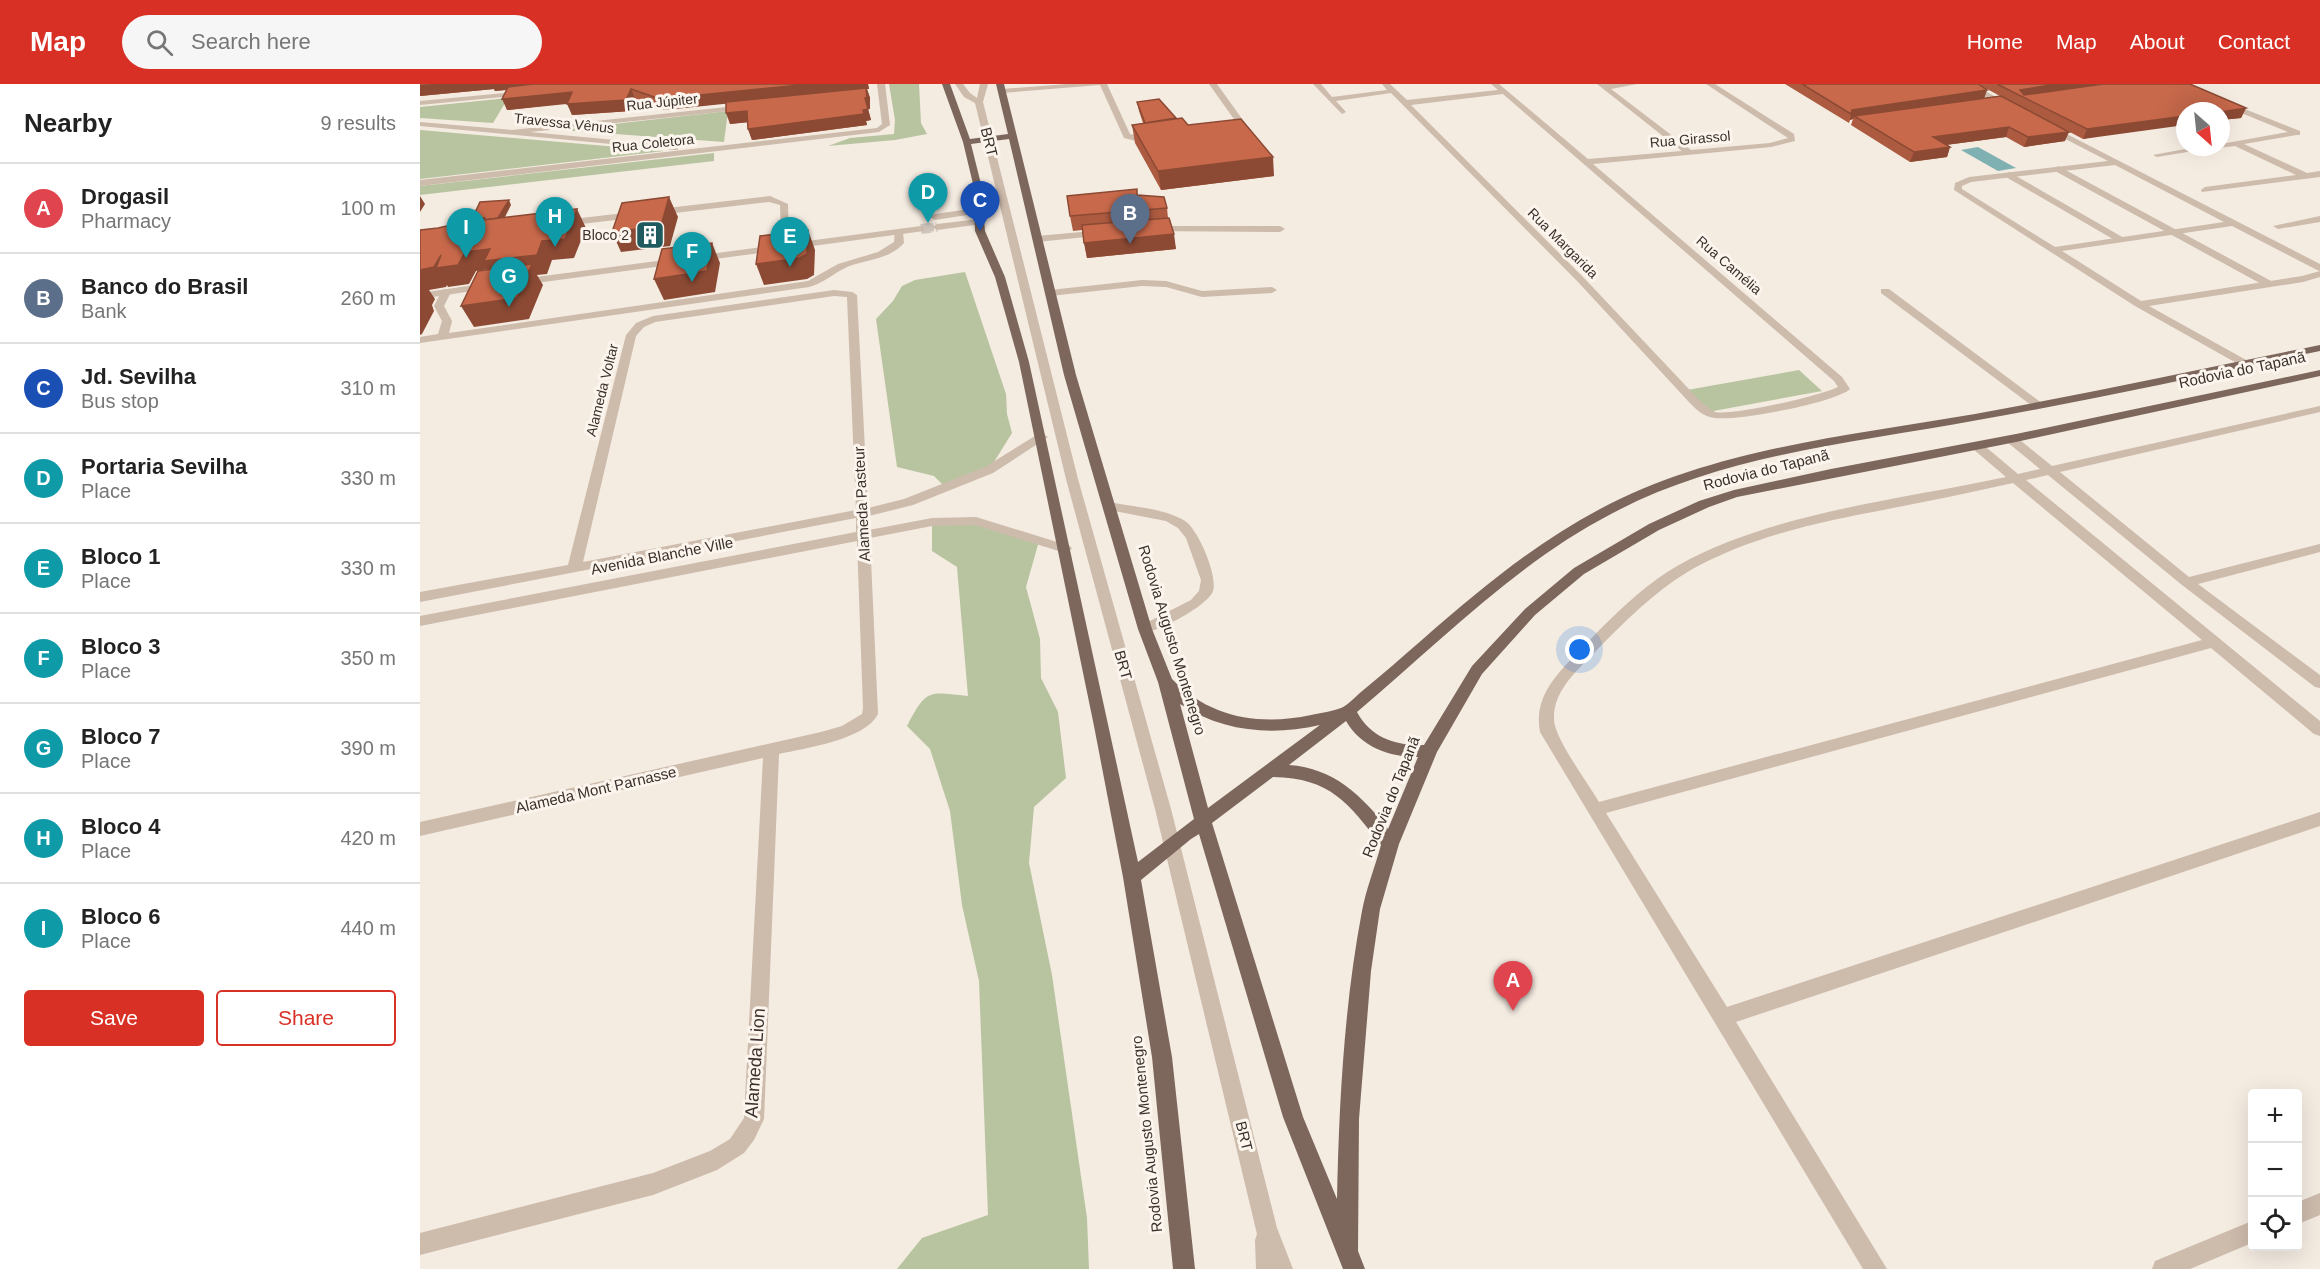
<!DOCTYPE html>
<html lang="en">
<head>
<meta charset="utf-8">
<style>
	:root { --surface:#fff; --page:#f6f6f6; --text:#222; --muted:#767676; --line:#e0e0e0; --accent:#d93025 }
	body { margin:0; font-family:Helvetica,sans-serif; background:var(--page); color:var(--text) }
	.controls { position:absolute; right:18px; bottom:18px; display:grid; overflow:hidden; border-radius:6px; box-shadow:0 6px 24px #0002 }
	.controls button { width:54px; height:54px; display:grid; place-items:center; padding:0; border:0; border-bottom:2px solid var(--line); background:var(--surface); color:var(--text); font:30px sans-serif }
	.compass { position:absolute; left:1756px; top:18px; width:54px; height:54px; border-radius:50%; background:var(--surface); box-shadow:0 6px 24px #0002; rotate:153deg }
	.you { position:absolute; left:1160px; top:566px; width:21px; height:21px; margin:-15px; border:4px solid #fff; border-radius:50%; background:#1a73e8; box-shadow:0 0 0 9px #1a73e833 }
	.badge { display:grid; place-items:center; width:39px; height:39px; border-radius:50%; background:var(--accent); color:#fff; font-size:20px; font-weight:700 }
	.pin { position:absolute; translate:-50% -50px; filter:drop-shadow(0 2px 3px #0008) }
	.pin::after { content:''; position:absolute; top:32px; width:21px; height:18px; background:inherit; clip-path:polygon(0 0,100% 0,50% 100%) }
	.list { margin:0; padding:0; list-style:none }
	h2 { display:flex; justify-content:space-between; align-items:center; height:78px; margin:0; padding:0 24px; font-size:26px }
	h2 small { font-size:20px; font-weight:400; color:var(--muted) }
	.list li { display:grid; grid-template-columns:39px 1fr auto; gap:18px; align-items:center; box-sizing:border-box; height:90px; padding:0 24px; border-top:2px solid var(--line) }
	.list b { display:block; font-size:22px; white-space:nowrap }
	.list p { margin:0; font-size:20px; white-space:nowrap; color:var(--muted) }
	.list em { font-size:20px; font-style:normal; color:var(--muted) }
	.actions { display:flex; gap:12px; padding:18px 24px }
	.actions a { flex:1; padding:14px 0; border:2px solid var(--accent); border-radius:6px; text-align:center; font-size:21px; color:var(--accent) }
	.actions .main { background:var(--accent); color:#fff }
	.icon { flex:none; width:33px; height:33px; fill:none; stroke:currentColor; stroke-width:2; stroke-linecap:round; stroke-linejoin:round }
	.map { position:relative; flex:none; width:1900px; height:1185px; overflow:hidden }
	header { display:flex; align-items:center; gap:36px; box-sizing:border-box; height:84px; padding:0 30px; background:var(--accent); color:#fff }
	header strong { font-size:28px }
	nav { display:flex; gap:33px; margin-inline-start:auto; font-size:21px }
	.search { width:420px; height:54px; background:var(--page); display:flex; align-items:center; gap:15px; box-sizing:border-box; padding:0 21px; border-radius:33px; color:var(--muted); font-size:22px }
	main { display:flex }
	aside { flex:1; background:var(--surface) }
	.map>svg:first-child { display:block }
	.green { fill:#b8c4a0 }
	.water { fill:#7fb0b2 }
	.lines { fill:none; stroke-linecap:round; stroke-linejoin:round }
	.minor-tunnel-far1 { stroke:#cfc6bd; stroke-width:8; stroke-dasharray:8 4; stroke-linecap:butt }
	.minor-tunnel { stroke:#cfc6bd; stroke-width:10; stroke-dasharray:10 5; stroke-linecap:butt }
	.service { fill:#cdbbac; fill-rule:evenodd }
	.minor { fill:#cdbbac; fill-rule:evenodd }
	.primary { fill:#7d675c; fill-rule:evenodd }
	.wall { fill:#ac5a40; fill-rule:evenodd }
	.shaded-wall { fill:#8c4a34 }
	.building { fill:#c8694b; stroke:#8c4a34; stroke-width:1.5 }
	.labels { text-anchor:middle; stroke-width:6; stroke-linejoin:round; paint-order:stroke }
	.far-street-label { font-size:14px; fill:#3b302b; stroke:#fbf5ee }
	.far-poi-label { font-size:14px; fill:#3b302b; stroke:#fbf5ee; text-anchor:end }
	.street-label { font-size:15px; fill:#3b302b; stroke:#fbf5ee }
	.near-street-label { font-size:18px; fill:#3b302b; stroke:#fbf5ee }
</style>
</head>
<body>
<header>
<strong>Map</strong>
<div class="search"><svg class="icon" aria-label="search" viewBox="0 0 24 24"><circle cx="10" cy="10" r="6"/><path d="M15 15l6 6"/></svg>Search here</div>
<nav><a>Home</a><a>Map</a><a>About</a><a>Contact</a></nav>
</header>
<main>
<aside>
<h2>Nearby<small>9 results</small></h2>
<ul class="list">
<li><span class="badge" style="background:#e0444e">A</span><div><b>Drogasil</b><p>Pharmacy</p></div><em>100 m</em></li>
<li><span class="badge" style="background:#5c6f8a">B</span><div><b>Banco do Brasil</b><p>Bank</p></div><em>260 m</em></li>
<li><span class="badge" style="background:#1a4fb4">C</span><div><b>Jd. Sevilha</b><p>Bus stop</p></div><em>310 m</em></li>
<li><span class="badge" style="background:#0f9aa8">D</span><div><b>Portaria Sevilha</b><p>Place</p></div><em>330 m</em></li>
<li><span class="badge" style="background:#0f9aa8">E</span><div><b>Bloco 1</b><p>Place</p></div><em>330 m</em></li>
<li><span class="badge" style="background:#0f9aa8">F</span><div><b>Bloco 3</b><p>Place</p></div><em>350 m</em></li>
<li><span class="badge" style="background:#0f9aa8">G</span><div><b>Bloco 7</b><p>Place</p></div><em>390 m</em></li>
<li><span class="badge" style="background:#0f9aa8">H</span><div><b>Bloco 4</b><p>Place</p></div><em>420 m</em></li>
<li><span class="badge" style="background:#0f9aa8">I</span><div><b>Bloco 6</b><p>Place</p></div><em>440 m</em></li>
</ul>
<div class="actions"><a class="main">Save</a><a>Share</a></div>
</aside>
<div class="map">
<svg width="1900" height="1185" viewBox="0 0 1900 1185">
	<rect width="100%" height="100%" fill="#f4ebe1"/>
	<!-- green -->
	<g class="green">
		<path d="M469,0h30l2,39 6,11 -32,6 -67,6 22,-8 44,-4 1,-14z"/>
		<path d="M88,14l-15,25 -73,-5v-11z"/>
		<path d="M308,27l-4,31 -163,-12z"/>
		<path d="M0,46l244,21 -244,28z"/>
		<path d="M294,69v8l-294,34v-9z"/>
		<path d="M545,188l41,122 1,20 5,19 -23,37 -43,18 -12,-12 -37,-9 -21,-148 17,-18 9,-15 13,-6z"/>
		<path d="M1379,286l23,21 -114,21 -21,-22z"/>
		<path d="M556,437l63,20 -13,46 14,52 1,39 17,34 8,66 -32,29 -5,56 23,112 35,243 2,51h-192l25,-31 66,-23 -9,-234 -17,-76 -12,-94 -20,-62 -23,-23c20,-38 21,-34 61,-30l-11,-129 -25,-16v-29z"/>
	</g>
	<!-- water -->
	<path class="water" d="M1558,63l38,21 -18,3 -37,-21z"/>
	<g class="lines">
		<!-- minor-tunnel-far1 -->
		<path class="minor-tunnel-far1" d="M506,144l11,-1"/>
		<!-- minor-tunnel -->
		<path class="minor-tunnel" d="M501,145l16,-2"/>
		<!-- service -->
		<g class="service">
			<path d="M535,0h8l7,9 7,5 3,-14h8l-5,18 95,377 93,330 106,419 16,41h-37l-1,-29 2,-6 -102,-425 -89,-330 -91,-376 -11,-6z"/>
			<path d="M1638,82l215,116 1,2 -9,2 -210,-115 -1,-2z"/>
			<path d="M1589,88l115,66 2,2 -8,2 -112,-65 -1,-2z"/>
			<path d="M731,142h129l5,3 -5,3 -132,-1 -2,-2z"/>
			<path d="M475,146l8,2 1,11c-15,17 -37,16 -57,24 -13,6 -23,16 -38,20l-389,56v-6l18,-3 4,-13 -8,-15 8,-16 4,-1 5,3 -7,14 8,15 -3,12 359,-52 30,-17 40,-12 16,-10z"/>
			<path d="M683,146l3,1v4l-69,7 -5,-3 5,-3z"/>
			<path d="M722,196l24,1 36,10 70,-4 5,3 -5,3 -70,4 -36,-10 -24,-1 -92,10 -5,-3 5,-3z"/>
			<path d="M1461,205h8l154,115v4h-8l-154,-115z"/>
			<path d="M689,418c24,5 55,6 76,19 13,8 33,55 28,70 -4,14 -60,45 -73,41l-2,-3 2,-3 51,-26 8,-9 2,-11 -15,-42 -8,-10 -12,-7 -62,-12 -1,-3z"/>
		</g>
		<!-- minor -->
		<g class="minor">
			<path d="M457,0h8l5,41 -11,7 -459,54v-6l457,-52 5,-4z"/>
			<path d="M647,0h40l23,50c9,3 21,-2 28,3l-22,4 -12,-3 -24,-53 -98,8 -4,-2 4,-2z"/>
			<path d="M789,0h8l28,39 -1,2 -19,5v-4l11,-4z"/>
			<path d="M893,0h8l11,13 55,-7 -5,-6h8l17,16 91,-10 -7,-6h8l89,75 94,-8 -85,-67h40l-26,5 80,61 79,-7 18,-5 -82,-54h9l79,50 1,7 -24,6 -178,17 249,213 8,12c-15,14 -113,32 -135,29 -12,-1 -19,-9 -27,-17l-109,-118 -188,-190 -55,8 10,11 -4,2zM1083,10l331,287 4,6c-18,9 -105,29 -123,25 -4,-2 -8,-6 -12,-8l-118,-125 -174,-174z"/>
			<path d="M1542,0h10l41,22 -7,2z"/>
			<path d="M105,7l-3,4 -102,10v-4z"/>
			<path d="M1807,18l73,29v4h-3l-53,9 63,29 13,-2v6l-118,15 -1,-2 4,-3 91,-12 -61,-29 -17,2 3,-1v-3l67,-12 -64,-26 -1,-2z"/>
			<path d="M325,21l4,2 -1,2 -218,23 148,14v4h-3l-255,-24v-4l92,8z"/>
			<path d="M1631,42l269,138v7l-3,-1 -85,-44 -170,25 79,50 161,-25 18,-5v6l-17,5 -154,24 99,55v4h-8l-105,-59 -181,-116 1,-7 14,-6 139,-16 -60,-31 -1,-2zM1695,81l109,57 -169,25 -93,-58v-3l9,-4z"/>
			<path d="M1776,63h21l-60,10 -4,-2z"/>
			<path d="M350,112l18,8 1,35 -8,-2 -1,-32 -11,-3 -205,24 -5,-3 5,-3z"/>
			<path d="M557,124l4,3 -1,2 -45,7 -5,-3 5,-3z"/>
			<path d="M1900,132v6l-42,7 -5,-3z"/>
			<path d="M559,135l5,3 -2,2 -45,6 -5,-3 5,-3z"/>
			<path d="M501,142l3,1v4l-403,54 -5,-3 5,-3z"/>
			<path d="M68,199l5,3 -1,2 -72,11v-6z"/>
			<path d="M414,206l18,2 5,3 11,213 36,-9 81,-32 53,-33 4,-1 6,4 -55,36 -80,32 -44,11v14l63,-12 44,-1 94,29 2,3 -7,4 -90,-28 -43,1 -62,12 8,176c-13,26 -73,34 -99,40l-15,365 -10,21 -10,13 -27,17 -64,25 -233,60v-22l233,-60 57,-22 20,-12 14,-21 19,-360 -343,78v-14l401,-90 21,-6 20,-12 1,-6 -6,-167 -437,85v-10l436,-84v-14l-436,84v-10l148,-27 58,-230 10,-12 17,-7zM414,212l13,1 9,213 -273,52 53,-226 8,-9 11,-5z"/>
			<path d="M1900,322v6l-260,60 129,105 131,-33v8l-122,32 122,91v13l-5,-1 -133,-102 -134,-110 -22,5 294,241v15l-6,-2 -103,-86 -605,165 121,194 593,-195v14l-584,196 151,247h-24l-323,-537c-7,-37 19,-60 43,-85 29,-30 59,-61 96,-82 91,-52 225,-66 327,-88l-33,-28v-6h8l37,31 22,-5 -33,-27v-6h8l37,30zM1593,399l189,157 -603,162c-11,-19 -45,-64 -45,-83 -1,-29 24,-49 42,-68 28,-29 58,-59 93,-80 61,-35 131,-49 199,-62 42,-8 84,-17 125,-26z"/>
			<path d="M1900,1109v22l-22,9v-22z"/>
			<path d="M1832,1137v22l-62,26h-38l3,-8z"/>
		</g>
		<!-- primary -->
		<path class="primary" d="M522,0h8l20,55 38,-5 -12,-50h8l72,291 76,254 20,50c38,39 88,47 139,36 9,-2 23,-4 30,-7 7,-3 14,-11 20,-16 21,-17 41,-35 62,-53 55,-48 111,-95 177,-130 115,-61 248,-73 375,-95 116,-21 230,-46 345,-69v6c-114,24 -228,49 -342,69 -124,23 -254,34 -367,94 -96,50 -172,129 -254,198 14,26 39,34 67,33l48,-79 53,-57 49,-41 75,-44 50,-23 35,-11 97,-21 185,-35 304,-64v6l-304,66 -279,55 -28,10 -50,23 -75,44 -49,41 -53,59 -45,78 -38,92 -19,65 -9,62 -12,148 -1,132 7,18h-22l-60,-152 -84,-283 -8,5 -50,41 31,177 23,212h-22l-21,-212 -29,-180 -29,-151 -75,-364 -24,-85 -20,-46 -2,-47 -10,-42zM589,55l55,236 74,254 20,53 36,137 -56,43 -109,-500 -24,-85 -20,-46 -4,-47 -10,-40zM760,620c43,28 91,32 140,21l-112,83zM926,637c15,26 43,36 72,36l-30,72c-26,-33 -54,-61 -99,-64zM853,693c58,1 75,26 108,68 -6,22 -15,44 -19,66 -18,95 -23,193 -25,288l-34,-82 -91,-294z"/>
	</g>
	<!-- wall -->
	<g class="wall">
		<path d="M0,0h448l1,5h-2l3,9v11h-2l3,11 -5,1 1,4 -115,15 -4,-11 -1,-7 -17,2 -4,-21 -61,7 -30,-11 -4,12 -59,4 -4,-12 -61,7 -1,-20 -11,1 -1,-2 -74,7z"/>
		<path d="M1365,0h405l56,24 -5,10 -20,2v-9l-138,28 -17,-9 -1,11 -41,6 -18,-10 -60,8 4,2 -3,10 -37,5 -59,-37 2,-6 -3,1 -1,3zM1567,5l13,7 -16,2z"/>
		<path d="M717,18l39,16 12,7 86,51 -113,14 -26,-47 -3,-18 11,-2 -4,-12z"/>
		<path d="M718,111l29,13 1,10 8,31 -89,9 -5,-28 -9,1 -3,-15z"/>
	</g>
	<!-- shaded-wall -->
	<g class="shaded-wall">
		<path d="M13,0h132l-70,7 -1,-2 -74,7v-11z"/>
		<path d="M390,0h58l1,5h-2l3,9v11h-2l-3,-11 2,-9 -202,21 -5,-11z"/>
		<path d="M1637,0h55l-88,14 -4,-8z"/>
		<path d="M211,5l4,10 -4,12 -59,4 -5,-11z"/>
		<path d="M1567,6l-3,9 -130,17 -1,3 -3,1 2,-10z"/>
		<path d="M152,8l4,11 -69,7 -5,-11z"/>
		<path d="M1826,24l-5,10 -20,2v-8z"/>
		<path d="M448,25l3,11 -5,1 1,4 -115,15 -4,-11z"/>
		<path d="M327,27l4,11 -21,2 -4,-11z"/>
		<path d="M1765,32v9l-102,14 4,-10z"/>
		<path d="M1589,43l-3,10 -76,10 3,-10z"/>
		<path d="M1649,48l-4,9 -41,6 4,-10z"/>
		<path d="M1530,63l-3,10 -37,5 4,-10z"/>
		<path d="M853,73l1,19 -113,14 -3,-19z"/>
		<path d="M0,112l5,8 -5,8z"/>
		<path d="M249,113l9,20 -8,29 -49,6 -9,-20z"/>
		<path d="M89,116l2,5 -10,20 -18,-5 1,-2z"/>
		<path d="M157,125l9,19 -12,30 -22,2 -5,14 -10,1 6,10 -14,34 -55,8 -13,-21 28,-37 -13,2 -7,13 -21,3 -1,-2 -1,2 -17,3 6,9 -3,6 2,6 -12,23 -2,1v-65l21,-15 101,-14z"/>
		<path d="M388,146l7,20 -1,25 -7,4 -43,6 -8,-21z"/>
		<path d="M754,150l2,15 -89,9 -3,-15z"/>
		<path d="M292,159l8,20 -5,29 -51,8 -10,-21z"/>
	</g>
	<!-- building -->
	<g class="building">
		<path d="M113,0h277l-150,15 -29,-10 -5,11 -59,4 5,-12 -70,7 6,-12z"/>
		<path d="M1382,0h176l9,6 -135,20 -1,4z"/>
		<path d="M1577,0h60l-37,6 4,5 79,-11h87l56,24 -25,4 -36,-1v5l-98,13z"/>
		<path d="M446,4l1,10h-2l3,11 -5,1 1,4 -116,15 -1,-18 -21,2v-11z"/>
		<path d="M1581,12l68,36 -41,5 -19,-10 -76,10 17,10 -36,5 -60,-36z"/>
		<path d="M739,15l17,19 -31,5 -8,-21z"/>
		<path d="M762,34l6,7 53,-6 32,38 -115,14 -26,-46z"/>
		<path d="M717,105v6l27,2 3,11 -97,8 -3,-20z"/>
		<path d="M249,113l-8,29 -49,6 10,-29z"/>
		<path d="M89,116l-11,18 -12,2 -2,-2 -12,1 8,-17z"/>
		<path d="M157,125l-12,30 -23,2 -5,14 -53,6 6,-12 -25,3 -7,13 -22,3 5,-13 -7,12 -14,3v-40l18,-2 18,-4 2,-3 26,-3 -1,2z"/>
		<path d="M749,134l5,16 -90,9 -2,-18z"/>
		<path d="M388,146l-1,24 -7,4 -44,6 4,-28z"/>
		<path d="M292,159l-5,28 -53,8 8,-30z"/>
		<path d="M112,180l-15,34 -56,8 17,-35z"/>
	</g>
	<!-- icons -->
	<defs>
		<g id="building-square" transform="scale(1.5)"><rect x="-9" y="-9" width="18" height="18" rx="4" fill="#1f5a5e" stroke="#fbf5ee"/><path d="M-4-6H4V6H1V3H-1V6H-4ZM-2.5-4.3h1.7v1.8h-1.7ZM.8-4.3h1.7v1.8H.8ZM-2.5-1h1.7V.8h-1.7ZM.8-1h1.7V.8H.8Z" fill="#fff"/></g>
	</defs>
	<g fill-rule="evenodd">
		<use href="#building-square" x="230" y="151"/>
	</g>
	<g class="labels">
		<!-- far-street labels -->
		<g class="far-street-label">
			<text transform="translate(242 18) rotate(-6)" y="5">Rua Júpiter</text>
			<text transform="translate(144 39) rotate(6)" y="5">Travessa Vênus</text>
			<text transform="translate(1270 55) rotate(-5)" y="5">Rua Girassol</text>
			<text transform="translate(233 59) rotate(-6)" y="5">Rua Coletora</text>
			<text transform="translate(1143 159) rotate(45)" y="5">Rua Margarida</text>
			<text transform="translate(1309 181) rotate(41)" y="5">Rua Camélia</text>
			<text transform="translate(182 306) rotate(-76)" y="5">Alameda Voltar</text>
		</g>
		<!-- far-poi labels -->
		<g class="far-poi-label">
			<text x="209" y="156">Bloco 2</text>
		</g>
		<!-- street labels -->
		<g class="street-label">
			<text transform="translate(569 58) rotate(76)" y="5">BRT</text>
			<text transform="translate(1822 286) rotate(-12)" y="5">Rodovia do Tapanã</text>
			<text transform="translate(1346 386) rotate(-14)" y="5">Rodovia do Tapanã</text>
			<text transform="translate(442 420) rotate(-93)" y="5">Alameda Pasteur</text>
			<text transform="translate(242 472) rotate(-11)" y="5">Avenida Blanche Ville</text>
			<text transform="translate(752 556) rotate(73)" y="5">Rodovia Augusto Montenegro</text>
			<text transform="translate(703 581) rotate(75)" y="5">BRT</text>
			<text transform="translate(176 706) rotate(-13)" y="5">Alameda Mont Parnasse</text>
			<text transform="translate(971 713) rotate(-68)" y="5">Rodovia do Tapanã</text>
			<text transform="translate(727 1050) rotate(-96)" y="5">Rodovia Augusto Montenegro</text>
			<text transform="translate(824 1052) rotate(76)" y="5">BRT</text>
		</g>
		<!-- near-street labels -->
		<g class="near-street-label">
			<text transform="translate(335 979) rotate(-86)" y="6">Alameda Lion</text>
		</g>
	</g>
</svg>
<div class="controls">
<button>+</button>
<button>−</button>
<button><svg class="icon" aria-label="locate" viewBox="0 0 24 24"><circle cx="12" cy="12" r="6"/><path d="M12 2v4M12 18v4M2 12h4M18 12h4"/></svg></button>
</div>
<svg class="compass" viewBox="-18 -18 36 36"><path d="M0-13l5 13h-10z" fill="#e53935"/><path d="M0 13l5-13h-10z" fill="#767676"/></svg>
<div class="you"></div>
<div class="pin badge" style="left:1093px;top:927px;background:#e0444e">A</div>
<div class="pin badge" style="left:710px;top:160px;background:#5c6f8a">B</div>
<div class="pin badge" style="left:560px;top:147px;background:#1a4fb4">C</div>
<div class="pin badge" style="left:508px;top:139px;background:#0f9aa8">D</div>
<div class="pin badge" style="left:370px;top:183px;background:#0f9aa8">E</div>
<div class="pin badge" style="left:272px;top:198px;background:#0f9aa8">F</div>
<div class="pin badge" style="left:89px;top:223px;background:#0f9aa8">G</div>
<div class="pin badge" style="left:135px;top:163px;background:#0f9aa8">H</div>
<div class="pin badge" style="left:46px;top:174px;background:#0f9aa8">I</div>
</div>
</main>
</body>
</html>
